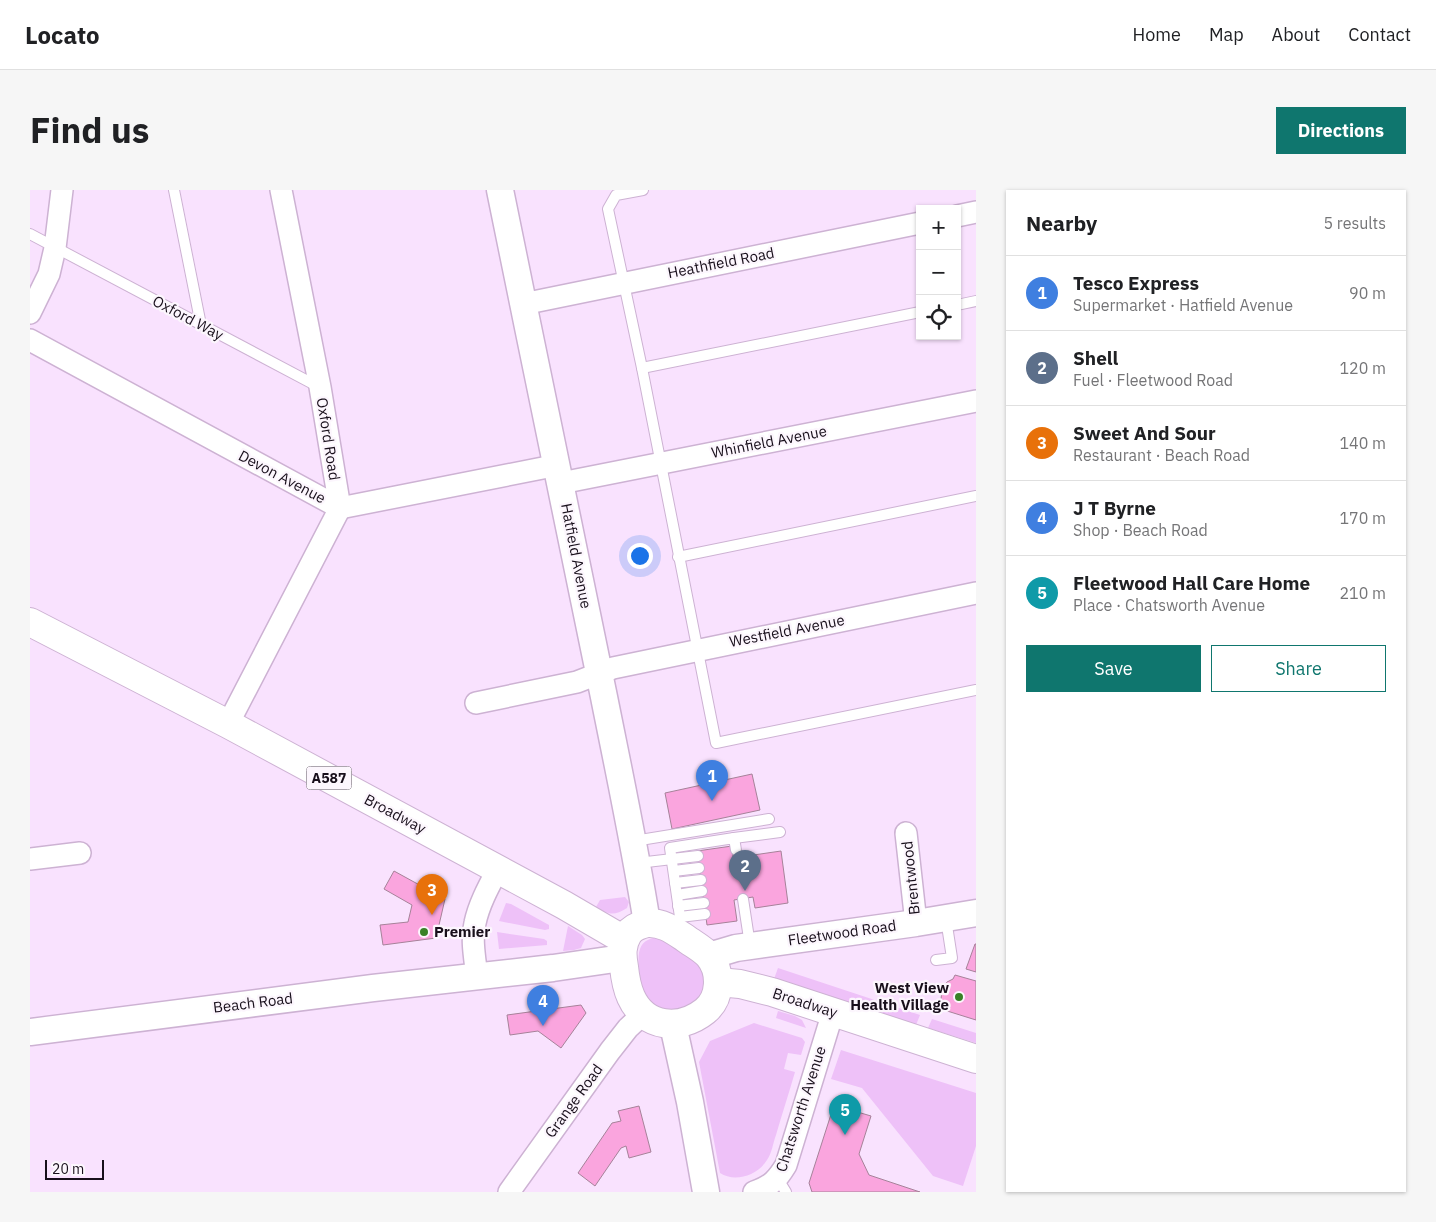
<!DOCTYPE html>
<html lang="en">
<head>
<meta charset="utf-8">
<style>
	:root { --surface:#fff; --page:#f6f6f6; --text:#202124; --muted:#757577; --line:#e0e0e0; --accent:#0f766e }
	body { margin:0; font-family:"IBM Plex Sans",sans-serif; background:var(--page); color:var(--text) }
	.controls { position:absolute; right:15px; top:15px; display:grid; overflow:hidden; border-radius:0px; box-shadow:0 1px 4px #0004 }
	.controls button { width:45px; height:45px; display:grid; place-items:center; padding:0; border:0; border-bottom:1px solid var(--line); background:var(--surface); color:var(--text); font:25px sans-serif }
	.scale { position:absolute; left:15px; bottom:12px; width:59px; box-sizing:border-box; padding-left:5px; border:2px solid #180f1b; border-top:0; font-size:14px; line-height:18px; white-space:nowrap; color:#180f1b; -webkit-text-stroke:4px #fcf6fd; paint-order:stroke }
	.you { position:absolute; left:609px; top:365px; width:18px; height:18px; margin:-12px; border:4px solid #fff; border-radius:50%; background:#1a73e8; box-shadow:0 0 0 8px #1a73e833 }
	.badge { display:grid; place-items:center; width:32px; height:32px; border-radius:50%; background:var(--accent); color:#fff; font-size:16px; font-weight:700 }
	.pin { position:absolute; translate:-50% -41px; filter:drop-shadow(0 1px 2px #0008) }
	.pin::after { content:''; position:absolute; top:26px; width:18px; height:15px; background:inherit; clip-path:polygon(0 0,100% 0,50% 100%) }
	.list { margin:0; padding:0; list-style:none }
	h2 { display:flex; justify-content:space-between; align-items:center; height:65px; margin:0; padding:0 20px; font-size:21px }
	h2 small { font-size:16px; font-weight:400; color:var(--muted) }
	.list li { display:grid; grid-template-columns:32px 1fr auto; gap:15px; align-items:center; box-sizing:border-box; height:75px; padding:0 20px; border-top:1px solid var(--line) }
	.list b { display:block; font-size:19px; white-space:nowrap }
	.list p { margin:0; font-size:16px; white-space:nowrap; color:var(--muted) }
	.list em { font-size:16px; font-style:normal; color:var(--muted) }
	.actions { display:flex; gap:10px; padding:15px 20px }
	.actions a { flex:1; padding:11px 0; border:1px solid var(--accent); border-radius:0px; text-align:center; font-size:18px; color:var(--accent) }
	.actions .main { background:var(--accent); color:#fff }
	.icon { flex:none; width:28px; height:28px; fill:none; stroke:currentColor; stroke-width:2; stroke-linecap:round; stroke-linejoin:round }
	.map { position:relative; flex:none; width:946px; height:1002px; overflow:hidden; border-radius:0px }
	header { display:flex; align-items:center; gap:30px; box-sizing:border-box; height:70px; padding:0 25px; background:var(--surface); border-bottom:1px solid var(--line) }
	header strong { font-size:24px }
	nav { display:flex; gap:28px; margin-inline-start:auto; font-size:18px }
	.intro { display:flex; align-items:center; justify-content:space-between; box-sizing:border-box; height:120px; padding:0 30px }
	h1 { margin:0; font-size:35px }
	.button { padding:12px 22px; border-radius:0px; background:var(--accent); color:#fff; font-size:18px; font-weight:700 }
	main { display:flex; gap:30px; padding:0 30px }
	aside { flex:1; background:var(--surface); border-radius:0px; box-shadow:0 1px 4px #0004 }
	.map>svg:first-child { display:block }
	.green { fill:#eec1f8 }
	.building { fill:#faa5de; stroke:#a68299 }
	.lines { fill:none; stroke-linecap:round; stroke-linejoin:round }
	.service-casing { stroke:#cdb2d3; stroke-width:12 }
	.minor-casing { stroke:#cdb2d3; stroke-width:24 }
	.tertiary-casing { stroke:#cdb2d3; stroke-width:29 }
	.primary-casing { stroke:#cdb2d3; stroke-width:30 }
	.service { stroke:#fff; stroke-width:10 }
	.minor { stroke:#fff; stroke-width:21 }
	.tertiary { stroke:#fff; stroke-width:26 }
	.primary { stroke:#fff; stroke-width:28 }
	.poi-dot { fill:#398126; stroke:#fcf6fd; stroke-width:2 }
	.labels { text-anchor:middle; stroke-width:4.5; stroke-linejoin:round; paint-order:stroke }
	.shield { fill:#fcf6fd; stroke:#5c545f; stroke-width:1 }
	.shield-label { font-size:14px; font-weight:bold; fill:#180f1b }
	.street-label { font-size:15px; fill:#180f1b; stroke:#fcf6fd }
	.poi-label { font-size:15px; font-weight:bold; fill:#180f1b; stroke:#fcf6fd; text-anchor:start }
</style>
</head>
<body>
<header>
<strong>Locato</strong>
<nav><a>Home</a><a>Map</a><a>About</a><a>Contact</a></nav>
</header>
<div class="intro"><h1>Find us</h1><a class="button">Directions</a></div>
<main>
<div class="map">
<svg width="946" height="1002" viewBox="0 0 946 1002">
	<rect width="100%" height="100%" fill="#f9e2fe"/>
	<!-- green -->
	<g class="green">
		<path d="M595,707l4,5 -2,6c-13,8 -18,7 -31,-1l4,-7z"/>
		<path d="M476,713l5,1 38,21v4l-4,1 -46,-9z"/>
		<path d="M538,736l14,9 3,4 -4,9 -7,2 -11,1z"/>
		<path d="M467,742l47,7 3,2v4l-48,4z"/>
		<path d="M628,747l41,24 8,19 -6,21 -24,13 -26,-9c-3,-6 -8,-12 -10,-18 -1,-5 -1,-11 -2,-16 -1,-18 -2,-31 19,-34z"/>
		<path d="M748,778l142,47 -4,10 -142,-46z"/>
		<path d="M748,821l17,5 7,4 4,8 -30,-10z"/>
		<path d="M902,829l44,14v10l-48,-15z"/>
		<path d="M724,833l48,15 3,4 -4,13 -13,-2 -4,16 11,3c-6,21 -13,42 -19,63 -3,8 -4,18 -9,25 -9,15 -32,23 -47,13l-21,-111 11,-21z"/>
		<path d="M811,860l135,43v53l-13,40 -30,-10 -71,-88 -31,-9z"/>
	</g>
	<!-- building -->
	<g class="building">
		<path d="M722,584l8,36 -88,19 -7,-36z"/>
		<path d="M702,656l1,12 48,-7 7,52 -33,5 -2,-11 -19,3 3,21 -30,4 -10,-74z"/>
		<path d="M364,681l51,28 -9,39 -53,7 -3,-20 28,-3 4,-17 -28,-16z"/>
		<path d="M945,754h1v28l-10,-3z"/>
		<path d="M925,785l21,6v39l-32,-10 2,-4 -5,-6 1,-12 5,-6 6,-3z"/>
		<path d="M551,815l5,8 -25,35 -23,-17 -28,4 -3,-20z"/>
		<path d="M804,915l37,11 -12,38 10,21 51,17h-108l-3,-9z"/>
		<path d="M609,916l12,46 -22,6 -3,-12 -5,2 -26,38 -17,-13 34,-50 9,-2 -3,-10z"/>
	</g>
	<g class="lines">
		<!-- service casing -->
		<g class="service-casing">
			<g id="service">
				<path d="M144,0l27,135"/>
				<path d="M613,0l-27,5 -8,14 34,159 74,375 260,-53"/>
				<path d="M0,44l289,153"/>
				<path d="M927,115l19,-4"/>
				<path d="M612,178l278,-56"/>
				<path d="M648,367l298,-61"/>
				<path d="M704,648l46,-6"/>
				<path d="M604,651l135,-22"/>
				<path d="M608,673l60,-7"/>
				<path d="M644,681l25,-3"/>
				<path d="M645,693l26,-3"/>
				<path d="M647,705l25,-4"/>
				<path d="M713,709l7,46"/>
				<path d="M648,716l26,-3"/>
				<path d="M650,727l25,-3"/>
				<path d="M643,738l7,-11 -10,-69 64,-10 2,12"/>
				<path d="M906,770l16,-2 -6,-39"/>
				<path d="M748,989l8,13"/>
			</g>
		</g>
		<!-- minor casing -->
		<g class="minor-casing">
			<g id="minor">
				<path d="M927,26l19,-4"/>
				<path d="M493,114l397,-81"/>
				<path d="M0,123l19,-39 6,-26 7,-58"/>
				<path d="M0,150l310,168 218,-43"/>
				<path d="M531,293l415,-82"/>
				<path d="M446,513l101,-21 36,-14 363,-75"/>
				<path d="M198,534l112,-216 -20,-121 -39,-197"/>
				<path d="M876,643l10,90"/>
				<path d="M0,669l50,-6"/>
				<path d="M447,787c-2,-18 -6,-37 -2,-54 4,-19 14,-37 23,-54"/>
				<path d="M479,1002l101,-141 18,-23 15,-14"/>
				<path d="M724,1002c17,-6 23,-12 32,-27l47,-153"/>
			</g>
		</g>
		<!-- tertiary casing -->
		<g class="tertiary-casing">
			<g id="tertiary">
				<path d="M470,0c34,169 70,337 104,507 15,75 31,150 43,226"/>
				<path d="M679,766l27,-8 180,-25 60,-10"/>
				<path d="M643,835l17,77 16,90"/>
				<path d="M0,842l343,-44 180,-20 69,-10"/>
			</g>
		</g>
		<!-- primary casing -->
		<g class="primary-casing">
			<g id="primary">
				<path d="M0,432l198,102 336,181 60,35"/>
				<path d="M617,733c15,-1 26,7 38,15 8,6 18,11 24,18 13,16 12,42 -4,55 -25,20 -60,17 -74,-14 -4,-9 -6,-20 -7,-30 -2,-11 -3,-22 4,-33 4,-6 11,-9 19,-11z"/>
				<path d="M688,792l22,2 32,8 204,67"/>
			</g>
		</g>
		<!-- service -->
		<use href="#service" class="service"/>
		<!-- minor -->
		<use href="#minor" class="minor"/>
		<!-- tertiary -->
		<use href="#tertiary" class="tertiary"/>
		<!-- primary -->
		<use href="#primary" class="primary"/>
	</g>
	<!-- markers -->
	<g class="poi-dot">
		<circle cx="394" cy="742" r="5"/>
		<circle cx="929" cy="807" r="5"/>
	</g>
	<g class="labels">
		<!-- shield labels -->
		<rect class="shield" x="276.5" y="576.5" width="45" height="23" rx="4"/>
		<g class="shield-label">
			<text x="299" y="593">A587</text>
		</g>
		<!-- street labels -->
		<g class="street-label">
			<text transform="translate(691 73) rotate(-11)" y="5">Heathfield Road</text>
			<text transform="translate(158 128) rotate(28)" y="5">Oxford Way</text>
			<text transform="translate(298 249) rotate(81)" y="5">Oxford Road</text>
			<text transform="translate(739 252) rotate(-11)" y="5">Whinfield Avenue</text>
			<text transform="translate(252 287) rotate(28)" y="5">Devon Avenue</text>
			<text transform="translate(546 366) rotate(79)" y="5">Hatfield Avenue</text>
			<text transform="translate(757 441) rotate(-11)" y="5">Westfield Avenue</text>
			<text transform="translate(365 624) rotate(28)" y="5">Broadway</text>
			<text transform="translate(881 688) rotate(-96)" y="5">Brentwood</text>
			<text transform="translate(812 743) rotate(-8)" y="5">Fleetwood Road</text>
			<text transform="translate(223 813) rotate(-7)" y="5">Beach Road</text>
			<text transform="translate(775 813) rotate(18)" y="5">Broadway</text>
			<text transform="translate(544 911) rotate(-54)" y="5">Grange Road</text>
			<text transform="translate(771 919) rotate(-72)" y="5">Chatsworth Avenue</text>
		</g>
		<!-- poi labels -->
		<g class="poi-label">
			<text x="404" y="747">Premier</text>
			<text x="919" y="803" text-anchor="end">West View<tspan x="919" dy="17">Health Village</tspan></text>
		</g>
	</g>
</svg>
<div class="controls">
<button>+</button>
<button>−</button>
<button><svg class="icon" aria-label="locate" viewBox="0 0 24 24"><circle cx="12" cy="12" r="6"/><path d="M12 2v4M12 18v4M2 12h4M18 12h4"/></svg></button>
</div>
<div class="scale">20 m</div>
<div class="you"></div>
<div class="pin badge" style="left:682px;top:611px;background:#3f7fe0">1</div>
<div class="pin badge" style="left:715px;top:701px;background:#5c6f8a">2</div>
<div class="pin badge" style="left:402px;top:725px;background:#e8710a">3</div>
<div class="pin badge" style="left:513px;top:836px;background:#3f7fe0">4</div>
<div class="pin badge" style="left:815px;top:945px;background:#0f9aa8">5</div>
</div>
<aside>
<h2>Nearby<small>5 results</small></h2>
<ul class="list">
<li><span class="badge" style="background:#3f7fe0">1</span><div><b>Tesco Express</b><p>Supermarket · Hatfield Avenue</p></div><em>90 m</em></li>
<li><span class="badge" style="background:#5c6f8a">2</span><div><b>Shell</b><p>Fuel · Fleetwood Road</p></div><em>120 m</em></li>
<li><span class="badge" style="background:#e8710a">3</span><div><b>Sweet And Sour</b><p>Restaurant · Beach Road</p></div><em>140 m</em></li>
<li><span class="badge" style="background:#3f7fe0">4</span><div><b>J T Byrne</b><p>Shop · Beach Road</p></div><em>170 m</em></li>
<li><span class="badge" style="background:#0f9aa8">5</span><div><b>Fleetwood Hall Care Home</b><p>Place · Chatsworth Avenue</p></div><em>210 m</em></li>
</ul>
<div class="actions"><a class="main">Save</a><a>Share</a></div>
</aside>
</main>
</body>
</html>
